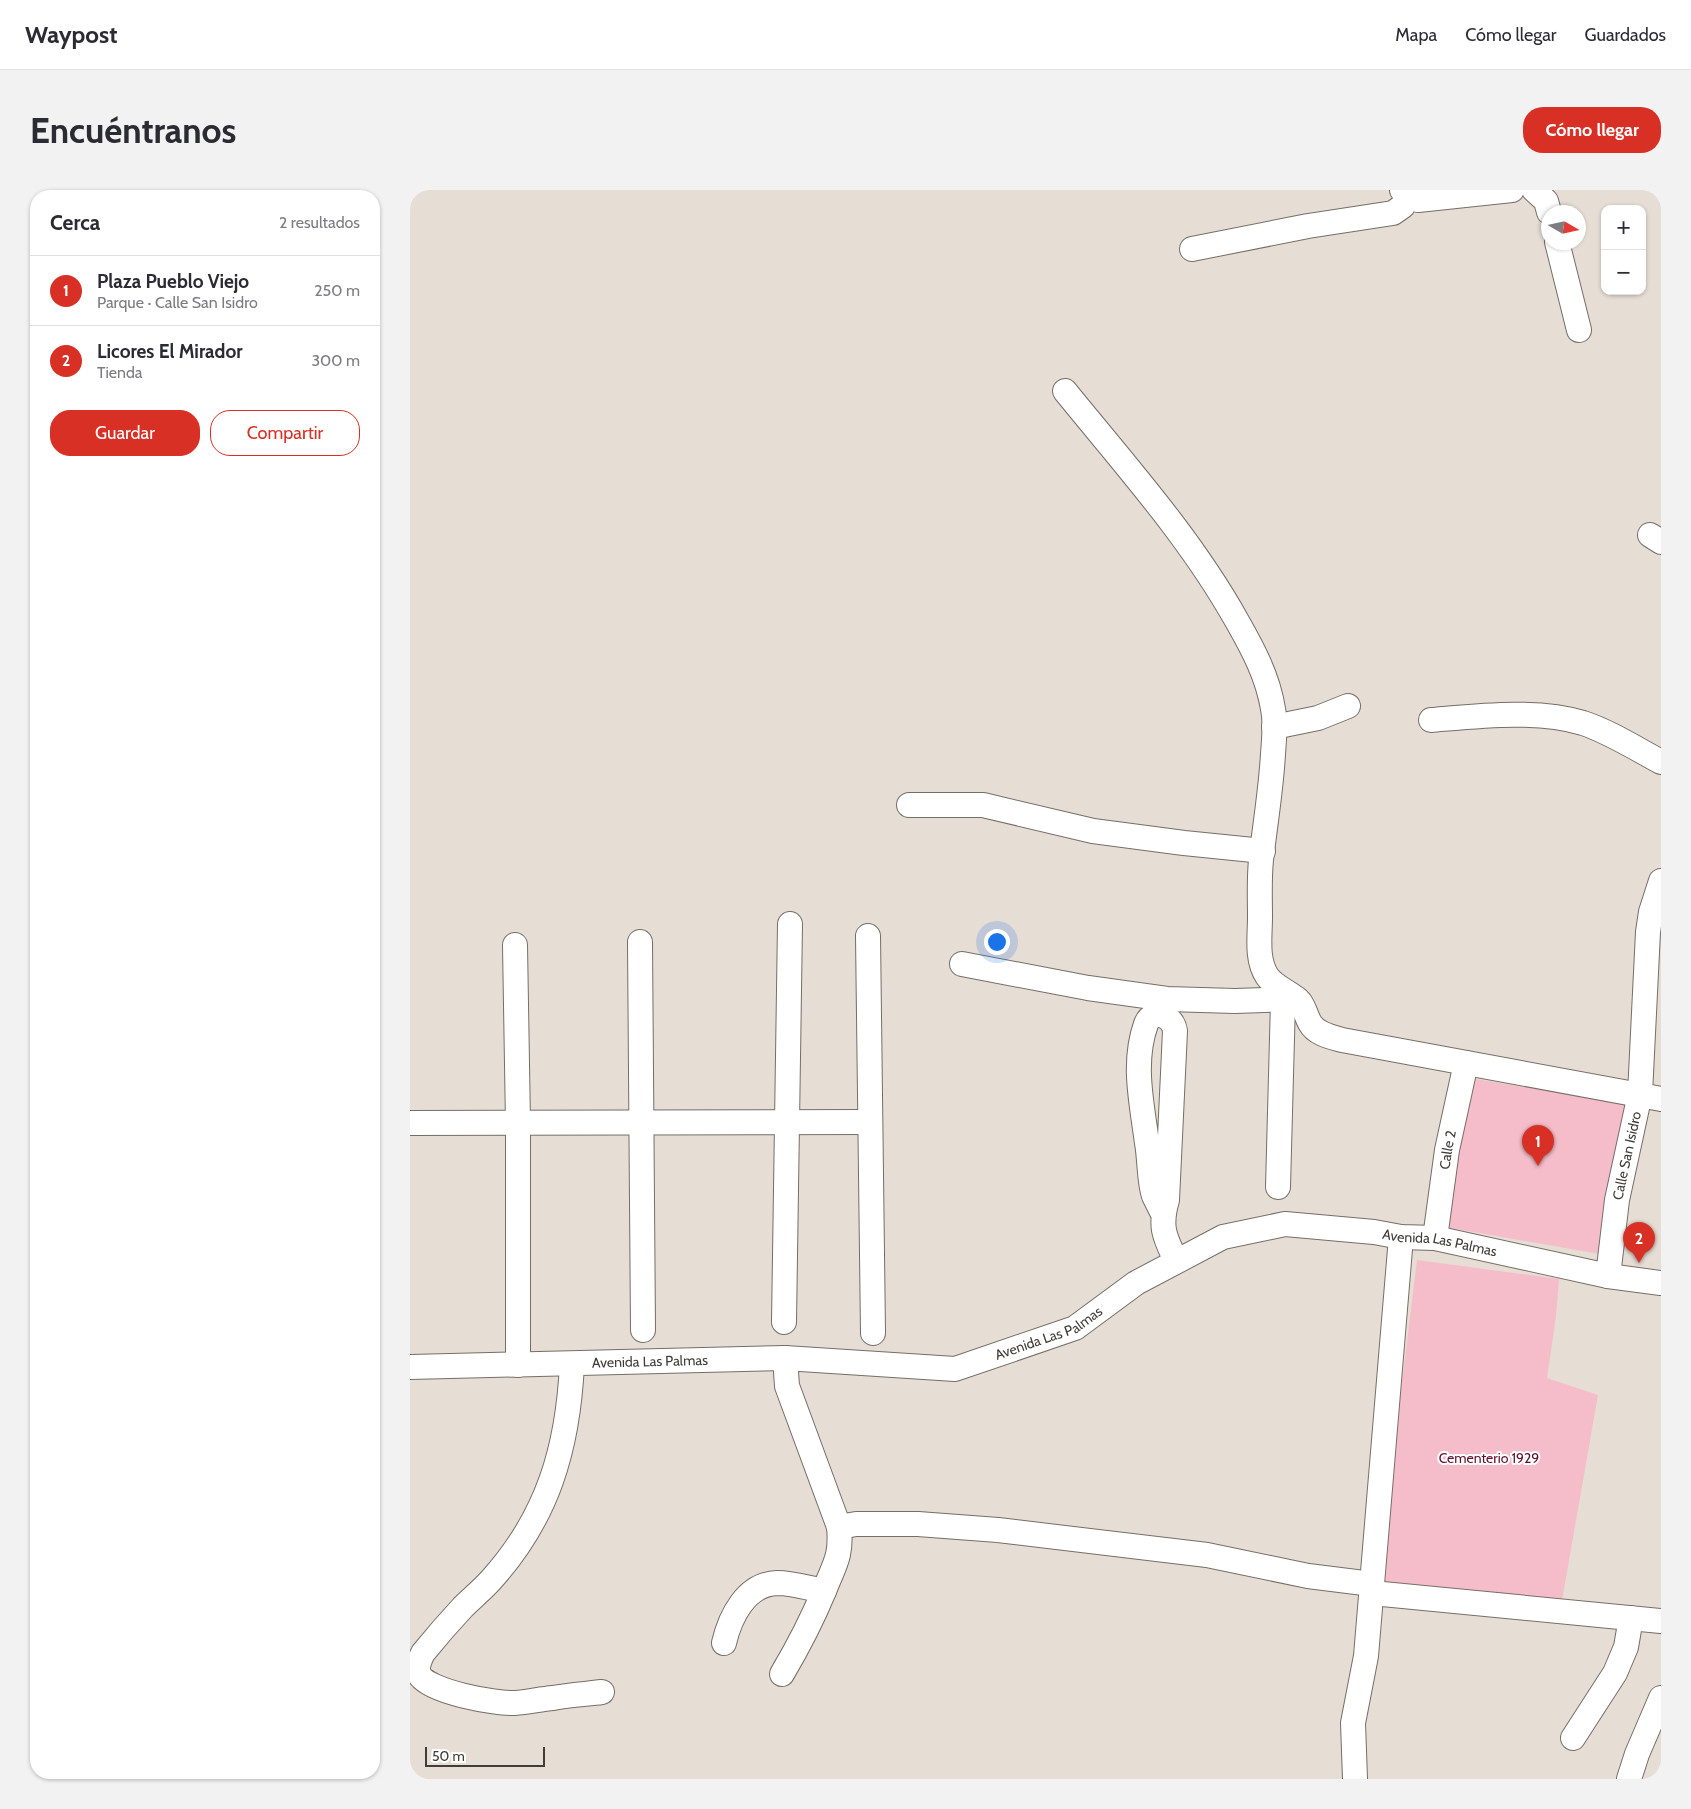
<!DOCTYPE html>
<html lang="es">
<head>
<meta charset="utf-8">
<style>
	:root { --surface:#fff; --page:#f2f2f3; --text:#2b2b33; --muted:#7c7c81; --line:#e1e1e2; --accent:#d93025 }
	body { margin:0; font-family:Cabin,sans-serif; background:var(--page); color:var(--text) }
	.controls { position:absolute; right:15px; top:15px; display:grid; overflow:hidden; border-radius:10px; box-shadow:0 1px 4px #0004 }
	.controls button { width:45px; height:45px; display:grid; place-items:center; padding:0; border:0; border-bottom:1px solid var(--line); background:var(--surface); color:var(--text); font:25px sans-serif }
	.compass { position:absolute; left:1131px; top:15px; width:45px; height:45px; border-radius:50%; background:var(--surface); box-shadow:0 1px 4px #0004; rotate:99deg }
	.scale { position:absolute; left:15px; bottom:12px; width:120px; box-sizing:border-box; padding-left:5px; border:2px solid #3f3c39; border-top:0; font-size:14px; line-height:18px; white-space:nowrap; color:#3f3c39; -webkit-text-stroke:4px #fff; paint-order:stroke }
	.you { position:absolute; left:586px; top:751px; width:18px; height:18px; margin:-12px; border:4px solid #fff; border-radius:50%; background:#1a73e8; box-shadow:0 0 0 8px #1a73e833 }
	.badge { display:grid; place-items:center; width:32px; height:32px; border-radius:50%; background:var(--accent); color:#fff; font-size:16px; font-weight:700 }
	.pin { position:absolute; translate:-50% -41px; filter:drop-shadow(0 1px 2px #0008) }
	.pin::after { content:''; position:absolute; top:26px; width:18px; height:15px; background:inherit; clip-path:polygon(0 0,100% 0,50% 100%) }
	.list { margin:0; padding:0; list-style:none }
	h2 { display:flex; justify-content:space-between; align-items:center; height:65px; margin:0; padding:0 20px; font-size:21px }
	h2 small { font-size:16px; font-weight:400; color:var(--muted) }
	.list li { display:grid; grid-template-columns:32px 1fr auto; gap:15px; align-items:center; box-sizing:border-box; height:70px; padding:0 20px; border-top:1px solid var(--line) }
	.list b { display:block; font-size:19px; white-space:nowrap }
	.list p { margin:0; font-size:16px; white-space:nowrap; color:var(--muted) }
	.list em { font-size:16px; font-style:normal; color:var(--muted) }
	.actions { display:flex; gap:10px; padding:15px 20px }
	.actions a { flex:1; padding:11px 0; border:1px solid var(--accent); border-radius:20px; text-align:center; font-size:18px; color:var(--accent) }
	.actions .main { background:var(--accent); color:#fff }
	.map { position:relative; flex:none; width:1251px; height:1589px; overflow:hidden; border-radius:20px }
	header { display:flex; align-items:center; gap:30px; box-sizing:border-box; height:70px; padding:0 25px; background:var(--surface); border-bottom:1px solid var(--line) }
	header strong { font-size:24px }
	nav { display:flex; gap:28px; margin-inline-start:auto; font-size:18px }
	.intro { display:flex; align-items:center; justify-content:space-between; box-sizing:border-box; height:120px; padding:0 30px }
	h1 { margin:0; font-size:35px }
	.button { padding:12px 22px; border-radius:20px; background:var(--accent); color:#fff; font-size:18px; font-weight:700 }
	main { display:flex; gap:30px; padding:0 30px }
	aside { flex:1; background:var(--surface); border-radius:20px; box-shadow:0 1px 4px #0004 }
	.map>svg:first-child { display:block }
	.green { fill:#f5bdc9 }
	.lines { fill:none; stroke-linecap:round; stroke-linejoin:round }
	.minor-casing { stroke:#756e67; stroke-width:26 }
	.minor { stroke:#fff; stroke-width:24 }
	.labels { text-anchor:middle; stroke-width:4; stroke-linejoin:round; paint-order:stroke }
	.street-label { font-size:14px; fill:#3f3c39; stroke:#fff }
	.park-label { font-size:14px; fill:#5f112e; stroke:#fff }
</style>
</head>
<body>
<header>
<strong>Waypost</strong>
<nav><a>Mapa</a><a>Cómo llegar</a><a>Guardados</a></nav>
</header>
<div class="intro"><h1>Encuéntranos</h1><a class="button">Cómo llegar</a></div>
<main>
<aside>
<h2>Cerca<small>2 resultados</small></h2>
<ul class="list">
<li><span class="badge">1</span><div><b>Plaza Pueblo Viejo</b><p>Parque · Calle San Isidro</p></div><em>250 m</em></li>
<li><span class="badge">2</span><div><b>Licores El Mirador</b><p>Tienda</p></div><em>300 m</em></li>
</ul>
<div class="actions"><a class="main">Guardar</a><a>Compartir</a></div>
</aside>
<div class="map">
<svg width="1251" height="1589" viewBox="0 0 1251 1589">
	<rect width="100%" height="100%" fill="#e6ddd5"/>
	<!-- green -->
	<g class="green">
		<path d="M1060,888l161,27 -26,150 -160,-28z"/>
		<path d="M1007,1070l142,19 -3,37 -9,62 51,17 -37,211 -184,-21z"/>
	</g>
	<g class="lines">
		<!-- minor casing -->
		<g class="minor-casing">
			<g id="minor">
				<path d="M992,0l8,8 8,2 94,-10"/>
				<path d="M1124,0l12,11 3,11"/>
				<path d="M1147,52l22,88"/>
				<path d="M782,59l116,-23 85,-13 10,-7 3,-10"/>
				<path d="M655,201c60,74 125,146 172,230 16,28 31,56 36,88 3,14 1,31 0,45 -2,36 -8,71 -12,106 -2,19 -1,38 -1,57 0,19 -4,42 7,59 8,12 24,16 33,26 5,7 6,14 10,21 6,11 21,14 32,17l319,59"/>
				<path d="M1240,345l11,7"/>
				<path d="M1021,530c47,-4 106,-11 152,3 27,9 52,25 78,39"/>
				<path d="M864,537l44,-9 30,-12"/>
				<path d="M499,615h74l110,26 91,12 79,8"/>
				<path d="M458,746l5,397"/>
				<path d="M230,752l3,388"/>
				<path d="M105,755l3,178v242"/>
				<path d="M552,774l126,24 79,11 68,2 62,-2"/>
				<path d="M0,933l460,-1"/>
				<path d="M868,997l5,-186"/>
				<path d="M753,1024c-3,-6 -6,-12 -9,-18 -5,-14 -4,-37 -7,-53 -5,-39 -15,-80 -1,-119 6,-16 27,-9 29,7l-8,169c-8,28 -2,37 9,61"/>
				<path id="s1" d="M1025,1048l12,-88 19,-87"/>
				<path id="s2" d="M1198,1086l9,-76 23,-106 8,-162 3,-20 10,-31"/>
				<path d="M374,1132l6,-398"/>
				<path d="M162,1174c-4,84 -24,153 -81,216 -9,10 -19,18 -28,27 -14,15 -27,30 -40,46 -3,6 -7,15 -4,21 8,18 78,30 96,29 13,-1 26,-4 38,-5 16,-3 33,-4 49,-6"/>
				<path id="s3" d="M0,1177l375,-9 170,11 120,-41 61,-45 87,-46 62,-13 89,8 27,5 34,1 173,38 53,7"/>
				<path d="M429,1337l17,-3h62l80,6 209,25 101,21 64,8"/>
				<path d="M962,1403l289,28"/>
				<path d="M314,1453c6,-26 22,-59 53,-60 15,0 32,5 47,8"/>
				<path d="M372,1484c16,-27 30,-54 42,-83 10,-26 18,-34 15,-64l-52,-141 -2,-28"/>
				<path d="M1163,1548l42,-65 11,-26 5,-29"/>
				<path d="M945,1589l-2,-56 13,-67 35,-419"/>
				<path d="M1219,1589l8,-25 24,-56"/>
			</g>
		</g>
		<!-- minor -->
		<use href="#minor" class="minor"/>
	</g>
	<g class="labels">
		<!-- street labels -->
		<g class="street-label">
			<text dy="5" stroke="none"><textPath href="#s1" startOffset="89">Calle 2</textPath></text>
			<text dy="5" stroke="none"><textPath href="#s2" startOffset="122">Calle San Isidro</textPath></text>
			<text dy="5" stroke="none"><textPath href="#s3" startOffset="1066">Avenida Las Palmas</textPath></text>
			<text dy="5" stroke="none"><textPath href="#s3" startOffset="646">Avenida Las Palmas</textPath></text>
			<text dy="5" stroke="none"><textPath href="#s3" startOffset="240">Avenida Las Palmas</textPath></text>
		</g>
		<!-- park labels -->
		<g class="park-label">
			<text x="1079" y="1273">Cementerio 1929</text>
		</g>
	</g>
</svg>
<div class="controls">
<button>+</button>
<button>−</button>
</div>
<svg class="compass" viewBox="-18 -18 36 36"><path d="M0-13l5 13h-10z" fill="#e53935"/><path d="M0 13l5-13h-10z" fill="#7c7c81"/></svg>
<div class="scale">50 m</div>
<div class="you"></div>
<div class="pin badge" style="left:1128px;top:976px">1</div>
<div class="pin badge" style="left:1229px;top:1073px">2</div>
</div>
</main>
</body>
</html>
